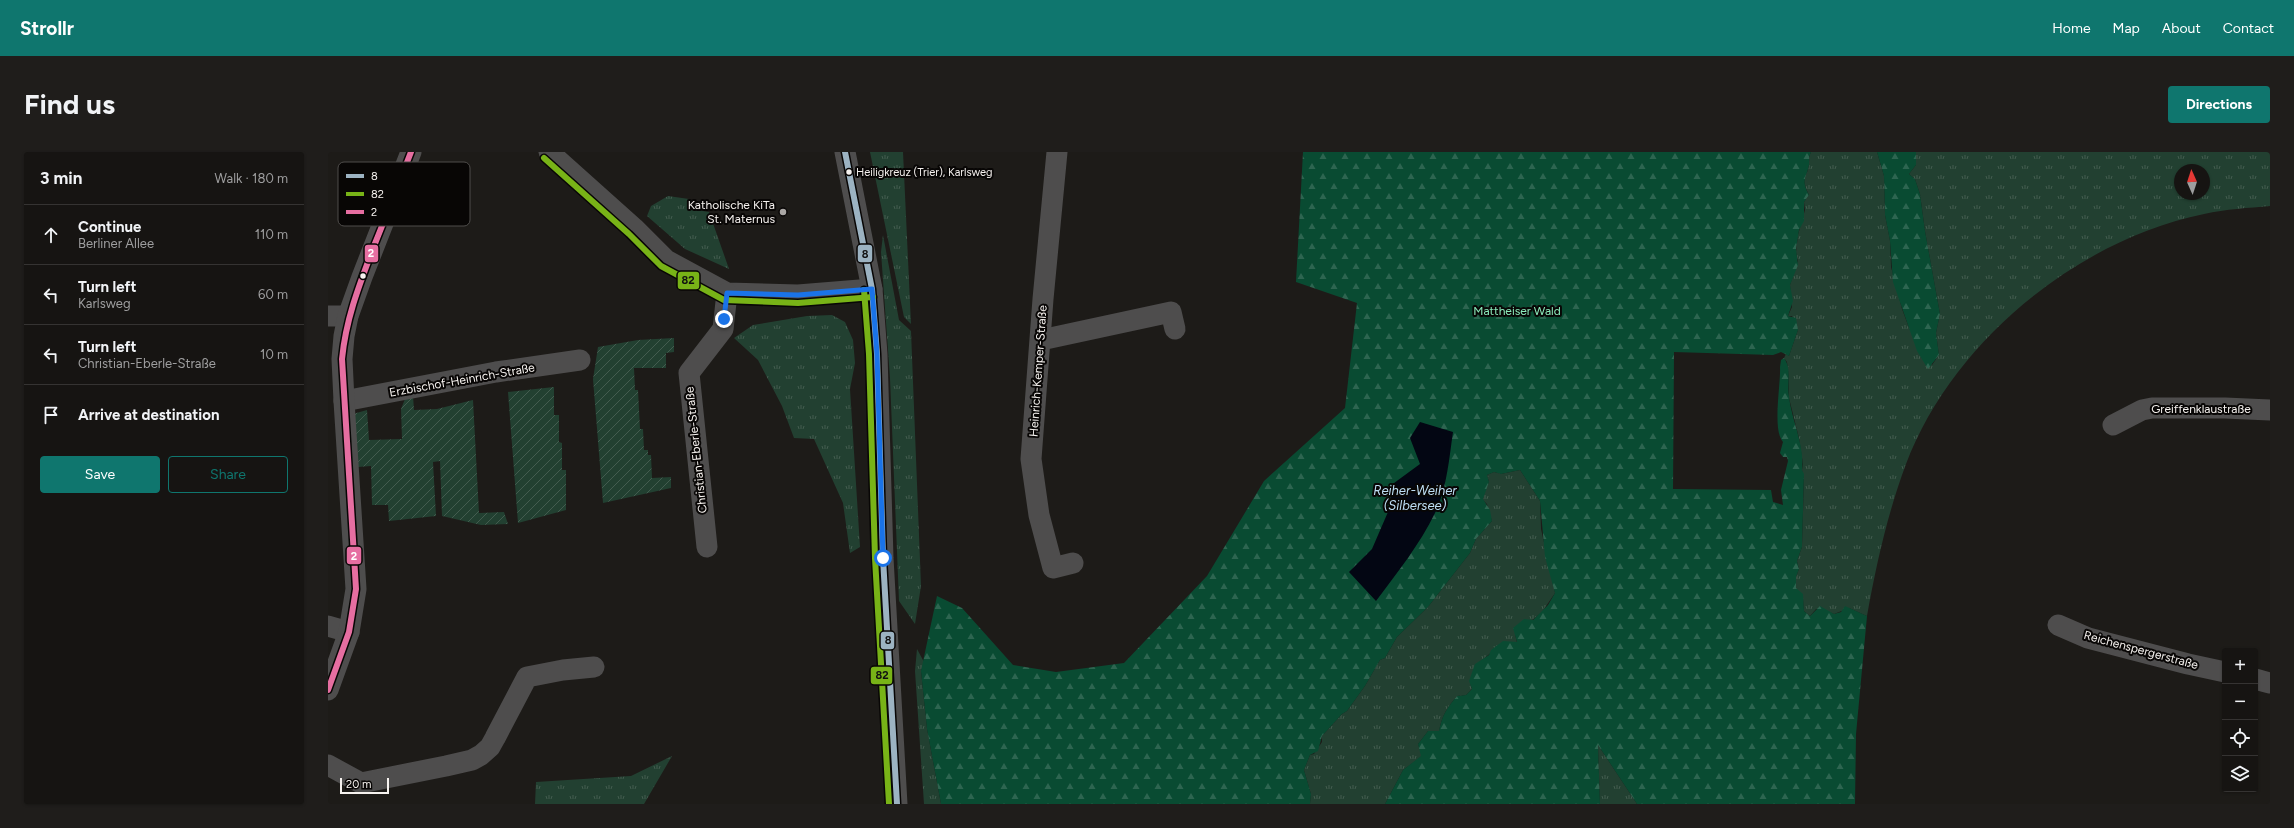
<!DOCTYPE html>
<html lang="en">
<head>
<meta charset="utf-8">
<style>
	:root { --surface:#161412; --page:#1f1d1b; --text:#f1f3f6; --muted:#9e9e9f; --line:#353332; --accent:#0f766e }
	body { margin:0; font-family:Figtree,sans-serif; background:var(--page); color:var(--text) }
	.controls { position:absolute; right:12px; bottom:12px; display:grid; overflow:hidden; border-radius:4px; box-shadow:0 1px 3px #0004 }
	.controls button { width:36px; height:36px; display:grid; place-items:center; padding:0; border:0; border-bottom:1px solid var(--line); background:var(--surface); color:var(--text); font:20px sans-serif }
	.compass { position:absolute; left:1846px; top:12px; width:36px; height:36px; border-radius:50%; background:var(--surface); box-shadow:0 1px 3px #0004; rotate:357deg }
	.scale { position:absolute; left:12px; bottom:10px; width:49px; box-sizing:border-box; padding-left:4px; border:2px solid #f6f2ef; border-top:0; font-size:11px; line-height:14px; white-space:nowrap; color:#f6f2ef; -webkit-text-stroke:3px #080605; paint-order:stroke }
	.stop { position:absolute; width:12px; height:12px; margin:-9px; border:3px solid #1a73e8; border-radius:50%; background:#fff }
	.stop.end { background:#1a73e8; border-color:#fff; box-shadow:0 1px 4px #0008 }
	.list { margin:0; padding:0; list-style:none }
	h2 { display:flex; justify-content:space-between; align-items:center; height:52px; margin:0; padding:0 16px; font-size:17px }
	h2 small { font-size:13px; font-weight:400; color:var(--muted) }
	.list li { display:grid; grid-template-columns:26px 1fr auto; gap:12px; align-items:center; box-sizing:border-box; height:60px; padding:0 16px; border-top:1px solid var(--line) }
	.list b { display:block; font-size:15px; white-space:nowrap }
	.list p { margin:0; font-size:13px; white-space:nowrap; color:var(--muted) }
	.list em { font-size:13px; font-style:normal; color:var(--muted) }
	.actions { display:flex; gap:8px; padding:12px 16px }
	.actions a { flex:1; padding:9px 0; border:1px solid var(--accent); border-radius:4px; text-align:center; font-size:14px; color:var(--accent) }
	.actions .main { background:var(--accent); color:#fff }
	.icon { flex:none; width:22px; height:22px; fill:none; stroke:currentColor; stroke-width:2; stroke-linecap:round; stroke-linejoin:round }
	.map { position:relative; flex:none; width:1942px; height:652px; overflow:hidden; border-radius:4px }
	header { display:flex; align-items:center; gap:24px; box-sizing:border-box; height:56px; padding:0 20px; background:var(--accent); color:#fff }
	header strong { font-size:19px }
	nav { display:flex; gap:22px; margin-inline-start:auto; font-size:14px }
	.intro { display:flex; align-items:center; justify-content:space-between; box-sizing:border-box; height:96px; padding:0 24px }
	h1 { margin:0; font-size:28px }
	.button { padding:10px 18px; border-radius:4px; background:var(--accent); color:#fff; font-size:14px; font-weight:700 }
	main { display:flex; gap:24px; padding:0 24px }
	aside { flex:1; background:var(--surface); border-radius:4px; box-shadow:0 1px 3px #0004 }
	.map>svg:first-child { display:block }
	.grass { fill:url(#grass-tufts); fill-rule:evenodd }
	.forest { fill:url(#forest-firs) }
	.garden { fill:url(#garden-furrows) }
	.water { fill:#030613 }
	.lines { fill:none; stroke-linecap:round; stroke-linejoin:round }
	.minor { stroke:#4e4d4d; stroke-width:21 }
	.bus-1-casing { stroke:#080605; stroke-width:9 }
	.bus-2-casing { stroke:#080605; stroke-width:9 }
	.bus-3-casing { stroke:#080605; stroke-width:9 }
	.bus-1 { stroke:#9cb3c2; stroke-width:6 }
	.bus-2 { stroke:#78b317; stroke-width:6 }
	.bus-3 { stroke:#e66ea1; stroke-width:6 }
	.route { stroke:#1a73e8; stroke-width:5 }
	.bus-dot { fill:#f6f2ef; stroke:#080605; stroke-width:1.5 }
	.poi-dot { fill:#aaa7a4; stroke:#080605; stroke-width:1.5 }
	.labels { text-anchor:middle; stroke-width:4; stroke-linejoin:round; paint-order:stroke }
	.bus-label { font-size:11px; fill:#f6f2ef; stroke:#080605; text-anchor:start }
	.poi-label { font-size:12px; fill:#f6f2ef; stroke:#080605; text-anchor:end }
	.park-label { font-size:12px; fill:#8cecbc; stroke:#080605 }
	.street-label { font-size:12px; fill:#f6f2ef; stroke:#080605 }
	.water-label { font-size:13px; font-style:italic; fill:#bedef4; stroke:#080605 }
	.key { fill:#080605; stroke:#4f4d4b; stroke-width:1 }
	.key-label { font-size:11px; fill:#f6f2ef }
	.line-badge { stroke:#080605; stroke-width:1.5 }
	.badge-label { font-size:11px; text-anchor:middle; font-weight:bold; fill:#fff }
	.pale-badge-label { font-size:11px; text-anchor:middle; font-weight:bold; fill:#111 }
</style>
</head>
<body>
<header>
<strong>Strollr</strong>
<nav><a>Home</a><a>Map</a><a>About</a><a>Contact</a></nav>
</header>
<div class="intro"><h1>Find us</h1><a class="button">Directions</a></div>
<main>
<aside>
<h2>3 min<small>Walk · 180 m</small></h2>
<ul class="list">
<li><svg class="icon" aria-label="ahead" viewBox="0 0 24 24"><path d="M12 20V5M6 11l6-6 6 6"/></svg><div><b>Continue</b><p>Berliner Allee</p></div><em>110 m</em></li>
<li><svg class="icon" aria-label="left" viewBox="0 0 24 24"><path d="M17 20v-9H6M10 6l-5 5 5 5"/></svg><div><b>Turn left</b><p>Karlsweg</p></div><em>60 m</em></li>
<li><svg class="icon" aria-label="left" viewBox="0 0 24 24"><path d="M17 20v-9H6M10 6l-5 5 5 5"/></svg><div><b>Turn left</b><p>Christian-Eberle-Straße</p></div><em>10 m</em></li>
<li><svg class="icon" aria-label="arrive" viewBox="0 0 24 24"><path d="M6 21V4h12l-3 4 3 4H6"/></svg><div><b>Arrive at destination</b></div></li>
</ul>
<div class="actions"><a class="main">Save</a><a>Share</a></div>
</aside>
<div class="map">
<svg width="1942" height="652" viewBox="0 0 1942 652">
	<defs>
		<pattern id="grass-tufts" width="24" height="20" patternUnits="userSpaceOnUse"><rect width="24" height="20" fill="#224031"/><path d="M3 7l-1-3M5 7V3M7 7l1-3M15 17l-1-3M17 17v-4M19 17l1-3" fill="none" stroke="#435c4f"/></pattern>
		<pattern id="forest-firs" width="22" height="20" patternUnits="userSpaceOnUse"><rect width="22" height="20" fill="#094b32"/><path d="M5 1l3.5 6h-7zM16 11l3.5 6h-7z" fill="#2d6550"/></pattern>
		<pattern id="garden-furrows" width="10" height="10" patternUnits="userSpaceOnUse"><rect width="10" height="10" fill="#224031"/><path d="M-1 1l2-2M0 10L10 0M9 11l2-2" fill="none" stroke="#435c4f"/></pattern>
	</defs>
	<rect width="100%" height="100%" fill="#1d1b18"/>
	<!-- grass -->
	<g class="grass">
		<path d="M542,0h33l8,172 -7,-7z"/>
		<path d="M1483,0h66l7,24 1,39 5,26 1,26 11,42 7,19 23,37 7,-10 -3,-22 4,-19 -15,-83 -5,-37 -5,-15 -6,-5 7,-9v-13h354v54c-22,2 -44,3 -66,8 -127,26 -252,128 -298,250 -18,48 -30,101 -39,152l-18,-8 -15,6 -11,-5h-7l-6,7 -6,-5 -1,-12 -7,-11v-11l3,-8 -2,-8 5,-14 2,-68 -2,-9 1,-6 -4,-26 -10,-40v-20l-2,-16 -3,-4 2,-4 3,2 9,-26 -6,-14h-4l4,-9 -2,-22 8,-24 -2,-9 2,-17 7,-25 -1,-8 5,-7c-8,-16 -3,-15 0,-30 0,-5 0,-9 2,-13zM1852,18h24v24h-24z"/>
		<path d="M340,44l21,3 8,11 12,2 20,57 -44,-20 -38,-33 4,-10z"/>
		<path d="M555,83l16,85 12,11 10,255 -6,38 -16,-23 -9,-223 -9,-126z"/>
		<path d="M504,163l13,7 8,18 2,23 -5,26 10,158 -10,6 -7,-50 -29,-64 -20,-1 -12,-32 -24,-46 -24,-22 19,-13 54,-9z"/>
		<path d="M1192,318l20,31 1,28 14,64 -13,19 -27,22 2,9c-14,-4 -20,5 -30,13 -8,7 -13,7 -14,18 -1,7 -4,7 -1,15l-6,6 -9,1c-10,12 -15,19 -18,35h-11l-10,13 4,12 -19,14 -18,34h-75l1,-10 -7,-24 6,-15 4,-1 8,-12v-6l20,-22 5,-3 18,-25 15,-26 5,-2 12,-21 31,-30 42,-54 6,-14 16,-18 -5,-17 -5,-5 7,-17 -2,-7 7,-3 7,2z"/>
		<path d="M589,497l7,13 -3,9 6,58 14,75h-17l-9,-133z"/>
		<path d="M1270,593l39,59h-37z"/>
		<path d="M344,604l-28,48h-109l1,-22 95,-6z"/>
	</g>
	<!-- forest -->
	<g class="forest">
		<path d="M975,0h508c-2,4 -2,8 -2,13 -3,14 -8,15 0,30l-5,7v19l-5,9 -3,19 2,16 -8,20 3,16 -5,15 8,2 2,12 -9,26 -8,-4 -8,3 -99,-3 -1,137 98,1 2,12 10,3 -2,-15 7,-29 -1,-4h-4l-3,-4 3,-11c-11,-12 -2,-58 -3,-75l1,-7 3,-2c8,11 3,25 5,39 3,25 16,48 13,73l2,4 -2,73 -5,14 2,8 -3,8v11l7,6 1,17 6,5 10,-10 14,8 7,-2 4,-6 22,10 -11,118 -1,70h-218l-39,-59 2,59h-215l18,-34 18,-14 -3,-12 10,-13h11c3,-16 8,-23 18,-35l9,-1 6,-6 -3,-8 6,-17 14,-9 2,-5 12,-9 14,1 -4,-14 11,-9 9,1 15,-15 7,-12 -10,-36 -5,-56 -20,-31 -19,4 -7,-2 -7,3 2,7 -6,17 7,11 2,11 -16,18 -6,14 -42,54 -31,30 -12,21 -5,2 -15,26 -18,25 -5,3 -20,22 -4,15 -8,4 -6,15 7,24 -1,10h-369l-14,-75 -6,-58 16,-75 25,12 51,57 43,7 68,-9 83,-87 57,-95 81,-73 12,-105 -61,-21z"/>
		<path d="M1549,0h39v13l-7,9 6,5 5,15 5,37 15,83 -4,19 3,22 -11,14 -11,-18 -24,-69 -3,-41 -5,-26 -1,-39z"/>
	</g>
	<!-- garden -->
	<g class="garden">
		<path d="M346,186v14l-8,1v15h-32l1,22h3l2,39h3l1,21h4v5h3l1,23 19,-1v11l-68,15 -10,-124 5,-32 40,-7z"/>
		<path d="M226,235v28h5v27l3,1v27h4v40l-48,13 -10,-131z"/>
		<path d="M85,244l1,14 23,-1 36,-9 6,113 25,-1 4,12 -27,1 -39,-9 -2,-55 -7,1 3,54 -47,5 -1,-16h-16l-1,-39 -13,1 -5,-53 14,-4 2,30 33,-1 -1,-30 4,-10z"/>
	</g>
	<!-- water -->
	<path class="water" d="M1092,270l33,10c-4,27 -6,56 -18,81 -15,31 -38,60 -59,88l-27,-29 23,-23 19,-44 -1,-19 30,-22 -10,-26z"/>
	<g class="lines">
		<!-- minor -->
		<g class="minor">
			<path d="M221,0l85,76 32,32 61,33 71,2 74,-6"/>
			<path d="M517,0l27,137 5,65 6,204 14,246"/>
			<path d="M729,0l-14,147 -12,160 8,56 14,53 20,-5"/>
			<path d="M0,164h20"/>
			<path d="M713,188l130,-28 4,17"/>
			<path d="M16,249l152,-29 84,-12"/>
			<path d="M1785,273l29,-15 10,-2h73l45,2"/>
			<path d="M379,395l-18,-174 34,-44 4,-36"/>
			<path d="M1730,473l30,13 100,26 37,8"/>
			<path d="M0,474l21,6"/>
			<path d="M1927,527l15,4"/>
			<path d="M0,538l21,-58 7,-43 -12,-188 -2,-42 2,-23 4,-20 14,-39 49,-125"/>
			<path d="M0,613l33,18 85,-17 26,-6 9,-5 9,-8 5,-9 32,-61 36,-7 31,-3"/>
		</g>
		<!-- bus-1 casing -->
		<g class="bus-1-casing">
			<path id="bus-1" d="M517,0l27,137 5,65 6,204 14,246"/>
		</g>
		<!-- bus-2 casing -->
		<g class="bus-2-casing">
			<g id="bus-2">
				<path d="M216,6l85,76 32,32 63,34 74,3 75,-6"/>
				<path d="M536,138l5,64 6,204 14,246"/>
			</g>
		</g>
		<!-- bus-3 casing -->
		<g class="bus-3-casing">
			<path id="bus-3" d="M0,538l21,-58 7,-43 -14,-230c4,-41 18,-76 32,-113 13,-32 25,-63 37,-94"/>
		</g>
		<!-- bus-1 -->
		<use href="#bus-1" class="bus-1"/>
		<!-- bus-2 -->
		<use href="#bus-2" class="bus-2"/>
		<!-- bus-3 -->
		<use href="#bus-3" class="bus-3"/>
	</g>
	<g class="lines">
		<!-- route -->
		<path class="route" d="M396,167l3,-26 71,2 74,-6 5,65 6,204"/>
	</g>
	<!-- markers -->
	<g class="bus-dot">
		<circle cx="521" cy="20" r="3.5"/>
		<circle cx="35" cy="124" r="3.5"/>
	</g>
	<circle class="poi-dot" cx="455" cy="60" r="4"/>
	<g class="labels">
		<!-- bus labels -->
		<g class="bus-label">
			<text x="528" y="24">Heiligkreuz (Trier), Karlsweg</text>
		</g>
		<!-- poi labels -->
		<g class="poi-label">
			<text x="447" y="57">Katholische KiTa<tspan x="447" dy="14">St. Maternus</tspan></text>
		</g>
		<!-- park labels -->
		<g class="park-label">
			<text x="1189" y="163">Mattheiser Wald</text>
		</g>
		<!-- street labels -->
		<g class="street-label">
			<text transform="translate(710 219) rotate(-86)" y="4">Heinrich-Kemper-Straße</text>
			<text transform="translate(134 228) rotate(-10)" y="4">Erzbischof-Heinrich-Straße</text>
			<text x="1873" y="261">Greiffenklaustraße</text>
			<text transform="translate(368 298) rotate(-96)" y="4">Christian-Eberle-Straße</text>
			<text transform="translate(1813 498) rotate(15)" y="4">Reichenspergerstraße</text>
		</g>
		<!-- water labels -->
		<g class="water-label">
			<text x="1087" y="343">Reiher-Weiher<tspan x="1087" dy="15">(Silbersee)</tspan></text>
		</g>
	</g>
	<!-- legend -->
	<rect x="10" y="10" width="132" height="64" rx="6" class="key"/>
	<rect x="18" y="22" width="18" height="4" fill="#9cb3c2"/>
	<rect x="18" y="40" width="18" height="4" fill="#78b317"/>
	<rect x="18" y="58" width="18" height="4" fill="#e66ea1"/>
	<g class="key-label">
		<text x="43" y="28">8</text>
		<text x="43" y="46">82</text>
		<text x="43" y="64">2</text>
	</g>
	<g class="line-badge">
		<rect x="36" y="92" width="15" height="19" rx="4" fill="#e66ea1"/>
		<rect x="529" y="92" width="16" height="19" rx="4" fill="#9cb3c2"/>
		<rect x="349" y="119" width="23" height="19" rx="4" fill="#78b317"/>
		<rect x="18" y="394" width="16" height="19" rx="4" fill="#e66ea1"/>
		<rect x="552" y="479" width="15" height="19" rx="4" fill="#9cb3c2"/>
		<rect x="542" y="514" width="23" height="19" rx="4" fill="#78b317"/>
	</g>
	<g class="badge-label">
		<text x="43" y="105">2</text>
		<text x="26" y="408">2</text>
	</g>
	<g class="pale-badge-label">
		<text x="537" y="106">8</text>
		<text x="360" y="132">82</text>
		<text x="560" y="492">8</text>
		<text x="554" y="527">82</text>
	</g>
</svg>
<div class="controls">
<button>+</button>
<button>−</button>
<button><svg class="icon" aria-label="locate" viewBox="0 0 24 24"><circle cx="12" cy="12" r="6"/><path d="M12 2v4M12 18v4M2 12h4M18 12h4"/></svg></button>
<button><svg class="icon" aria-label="layers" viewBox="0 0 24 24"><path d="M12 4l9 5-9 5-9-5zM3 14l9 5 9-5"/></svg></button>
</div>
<svg class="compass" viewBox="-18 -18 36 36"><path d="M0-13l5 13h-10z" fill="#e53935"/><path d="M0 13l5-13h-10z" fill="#9e9e9f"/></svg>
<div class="scale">20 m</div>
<div class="stop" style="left:555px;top:406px"></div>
<div class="stop end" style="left:396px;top:167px"></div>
</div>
</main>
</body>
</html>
